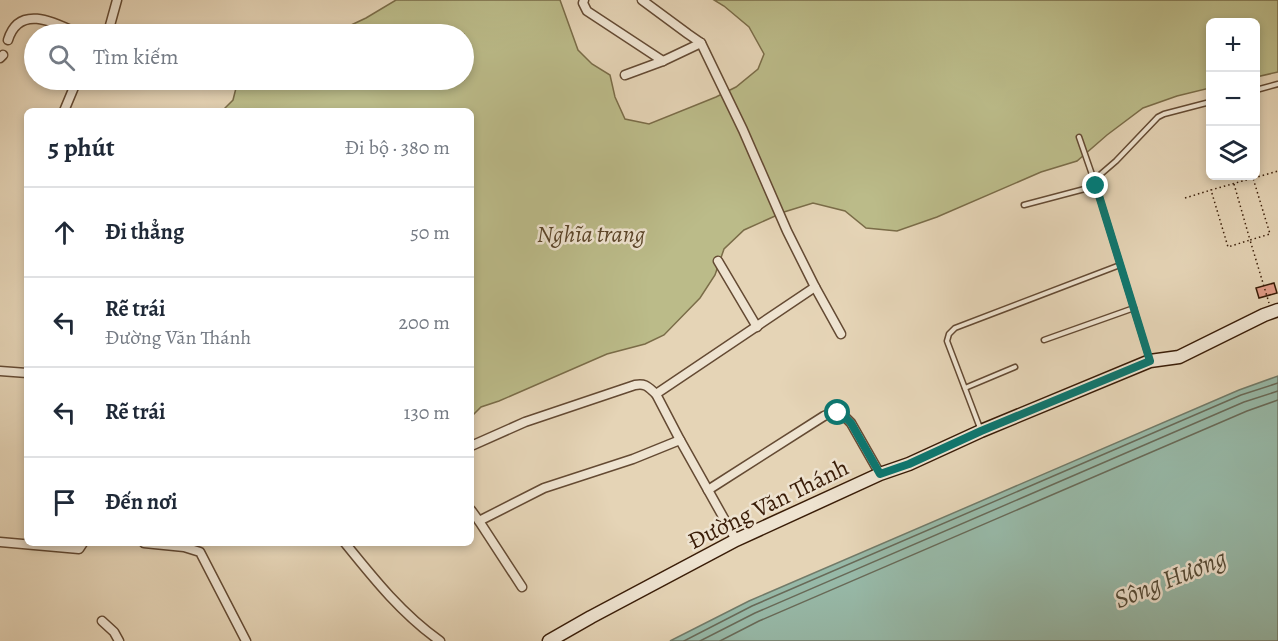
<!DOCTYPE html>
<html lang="vi">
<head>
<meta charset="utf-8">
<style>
	:root { --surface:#fff; --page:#f6f6f7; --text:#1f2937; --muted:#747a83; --line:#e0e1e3 }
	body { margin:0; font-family:Alegreya,serif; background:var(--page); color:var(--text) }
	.controls { position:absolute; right:18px; top:18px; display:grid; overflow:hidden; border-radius:9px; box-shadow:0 3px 9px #0003 }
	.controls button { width:54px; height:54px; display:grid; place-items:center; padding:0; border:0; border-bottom:2px solid var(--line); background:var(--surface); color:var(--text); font:30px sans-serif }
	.stop { position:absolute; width:18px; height:18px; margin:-14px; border:4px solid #0f766e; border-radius:50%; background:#fff }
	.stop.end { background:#0f766e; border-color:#fff; box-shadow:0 2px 6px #0008 }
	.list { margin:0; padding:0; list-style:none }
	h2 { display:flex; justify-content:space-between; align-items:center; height:78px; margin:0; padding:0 24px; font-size:26px }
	h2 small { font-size:20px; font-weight:400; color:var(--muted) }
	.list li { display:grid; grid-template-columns:39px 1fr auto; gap:18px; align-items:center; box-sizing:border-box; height:90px; padding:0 24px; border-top:2px solid var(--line) }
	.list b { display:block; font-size:22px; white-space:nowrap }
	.list p { margin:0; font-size:20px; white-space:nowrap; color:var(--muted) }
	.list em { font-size:20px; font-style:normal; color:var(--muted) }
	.icon { flex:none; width:33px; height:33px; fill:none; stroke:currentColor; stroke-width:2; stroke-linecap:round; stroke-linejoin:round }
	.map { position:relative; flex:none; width:1278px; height:641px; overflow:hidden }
	.search { position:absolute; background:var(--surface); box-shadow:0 3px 9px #0003; left:24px; top:24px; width:450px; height:66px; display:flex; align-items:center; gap:15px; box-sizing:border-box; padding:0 21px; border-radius:33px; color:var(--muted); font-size:22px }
	.panel { position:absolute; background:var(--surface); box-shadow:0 3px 9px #0003; left:24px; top:108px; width:450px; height:438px; border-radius:9px }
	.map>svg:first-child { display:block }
	.green { fill:#bbbb89; stroke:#7a6c48; stroke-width:1.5 }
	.water { fill:#97b9a8; stroke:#717a68; stroke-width:1.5 }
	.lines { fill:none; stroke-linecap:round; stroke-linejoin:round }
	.shore { stroke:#686a58; stroke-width:1.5 }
	.building { fill:#e29c88; stroke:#391c07; stroke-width:1.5 }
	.lane-casing { stroke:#644a33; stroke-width:7 }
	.street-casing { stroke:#644a33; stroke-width:11 }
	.secondary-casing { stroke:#391c07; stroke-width:15 }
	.path { stroke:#391c07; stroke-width:1.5; stroke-dasharray:1.5 3; stroke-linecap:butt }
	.lane { stroke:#eee3d0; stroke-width:4 }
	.street { stroke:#eee3d0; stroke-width:8 }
	.secondary { stroke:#eee3d0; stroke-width:12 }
	.route { stroke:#0f766e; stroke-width:8 }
	.labels { text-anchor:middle; stroke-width:5; stroke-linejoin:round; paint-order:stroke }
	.park-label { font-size:24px; font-style:italic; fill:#5a4428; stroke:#eee3d0 }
	.street-label { font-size:24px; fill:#391c07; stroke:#eee3d0 }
	.water-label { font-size:26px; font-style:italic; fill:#554b37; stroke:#eee3d0 }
</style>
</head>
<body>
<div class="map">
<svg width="1278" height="641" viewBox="0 0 1278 641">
	<rect width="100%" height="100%" fill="#e5d4b6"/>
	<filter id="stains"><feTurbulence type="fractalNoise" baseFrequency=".00333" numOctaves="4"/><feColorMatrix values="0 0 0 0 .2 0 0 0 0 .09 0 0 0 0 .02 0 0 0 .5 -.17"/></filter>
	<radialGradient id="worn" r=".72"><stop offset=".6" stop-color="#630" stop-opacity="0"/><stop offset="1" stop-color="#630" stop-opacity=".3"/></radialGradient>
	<!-- green -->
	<path class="green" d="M396,0h164l18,50 14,14 18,11 5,22 10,22 24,5 67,-27 20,-10 22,-18 6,-15 -15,-27 -25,-21 -10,-6h564v72l-22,5v-55h-46v66l-33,8 -34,12 -36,27 -30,26 -36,11 -104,45 -40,14 -31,-3 -21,-17 -32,-8 -29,9 -40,18 -20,19 -9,26 -15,23 -36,37 -19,9 -38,10 -108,47 -18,6 -10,10v-306h-247v-2l9,-9 5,-20h226v-46h-132l34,-16z"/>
	<!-- water -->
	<path class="water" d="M1278,376v265h-608l79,-40 490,-211z"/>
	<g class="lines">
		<!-- shore -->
		<g class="shore">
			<path d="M684,641l68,-35 489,-211 37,-12"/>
			<path d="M700,641l55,-28 489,-211 34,-11"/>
			<path d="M720,641l39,-20 488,-210 31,-11"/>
		</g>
	</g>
	<!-- building -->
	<path class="building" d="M1274,283l3,10 -18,5 -3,-10z"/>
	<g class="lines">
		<!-- lane casing -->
		<g class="lane-casing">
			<g id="lane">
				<path d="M1256,90l22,-6"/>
				<path d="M1079,137l17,49 53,172"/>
				<path d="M1094,180l22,-19 42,-44 6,-3 46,-12"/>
				<path d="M1024,205l72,-19"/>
				<path d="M1044,340l90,-32"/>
				<path d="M965,388l50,-21"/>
				<path d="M980,428l-33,-87 2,-7 6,-6 165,-63"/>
			</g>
		</g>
		<!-- street casing -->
		<g class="street-casing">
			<g id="street">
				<path d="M584,0l-1,3 4,8 76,50"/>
				<path d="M642,0l46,34 13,9 42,87 44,101 28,56 -159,107 24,46 56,100"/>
				<path d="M106,34l3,-5 8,-29"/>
				<path d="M8,40c11,-37 48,-17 71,-6"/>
				<path d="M0,58l3,-3"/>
				<path d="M625,75l38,-14 38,-18"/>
				<path d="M64,111l13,-31"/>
				<path d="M718,261l39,66"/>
				<path d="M815,287l26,47"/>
				<path d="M0,371l27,2"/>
				<path d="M471,446l54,-24 110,-37c11,-2 13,2 21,9"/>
				<path d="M708,490l116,-74 7,-3h7l6,3 7,7 29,51"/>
				<path d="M471,510l8,11 65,-33 89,-29 47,-19"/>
				<path d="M479,521l43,66"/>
				<path d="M0,542l79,7 4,-6"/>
				<path d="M144,543l40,4 16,5 46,89"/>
				<path d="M345,543c29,36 57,71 95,98"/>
				<path d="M102,621l12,11 5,9"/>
			</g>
		</g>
		<!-- secondary casing -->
		<g class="secondary-casing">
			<path id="secondary" d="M549,641l42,-24 145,-77 144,-66 29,-10 72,-33 169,-70 29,-4 85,-42 14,-5"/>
		</g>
		<!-- path -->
		<g class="path">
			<path d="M1254,178l24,-7"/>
			<path d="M1234,184l16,56 20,-6 -17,-56 -42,12 17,57 22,-7 19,63"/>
			<path d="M1185,198l26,-8"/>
		</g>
		<!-- lane -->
		<use href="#lane" class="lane"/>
		<!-- street -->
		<use href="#street" class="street"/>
		<!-- secondary -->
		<use href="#secondary" class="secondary"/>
	</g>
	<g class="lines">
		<!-- route -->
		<path class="route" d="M838,413l6,3 7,7 29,51 29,-10 72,-33 169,-70 -54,-175"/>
	</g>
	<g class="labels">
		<!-- park labels -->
		<g class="park-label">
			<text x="591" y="242">Nghĩa trang</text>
		</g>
		<!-- street labels -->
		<g class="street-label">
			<text transform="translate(768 504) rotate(-26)" y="8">Đường Văn Thánh</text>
		</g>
		<!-- water labels -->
		<g class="water-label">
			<text transform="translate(1170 578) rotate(-22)" y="9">Sông Hương</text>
		</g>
	</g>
	<rect width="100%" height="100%" filter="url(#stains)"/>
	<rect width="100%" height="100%" fill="url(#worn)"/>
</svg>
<div class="controls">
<button>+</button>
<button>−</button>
<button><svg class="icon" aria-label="layers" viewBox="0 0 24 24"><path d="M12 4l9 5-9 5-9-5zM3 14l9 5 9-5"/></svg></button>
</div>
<div class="stop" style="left:838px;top:413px"></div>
<div class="stop end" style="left:1096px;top:186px"></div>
<div class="search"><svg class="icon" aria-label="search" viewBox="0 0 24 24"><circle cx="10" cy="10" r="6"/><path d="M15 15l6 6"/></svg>Tìm kiếm</div>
<section class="panel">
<h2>5 phút<small>Đi bộ · 380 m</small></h2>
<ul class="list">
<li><svg class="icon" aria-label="ahead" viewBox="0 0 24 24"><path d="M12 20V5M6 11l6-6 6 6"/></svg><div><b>Đi thẳng</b></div><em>50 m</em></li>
<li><svg class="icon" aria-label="left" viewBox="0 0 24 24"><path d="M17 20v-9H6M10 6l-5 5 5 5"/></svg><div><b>Rẽ trái</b><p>Đường Văn Thánh</p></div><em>200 m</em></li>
<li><svg class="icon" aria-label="left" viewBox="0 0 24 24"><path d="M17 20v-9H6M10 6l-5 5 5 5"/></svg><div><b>Rẽ trái</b></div><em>130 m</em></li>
<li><svg class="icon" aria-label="arrive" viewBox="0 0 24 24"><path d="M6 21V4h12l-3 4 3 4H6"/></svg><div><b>Đến nơi</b></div></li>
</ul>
</section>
</div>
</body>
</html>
